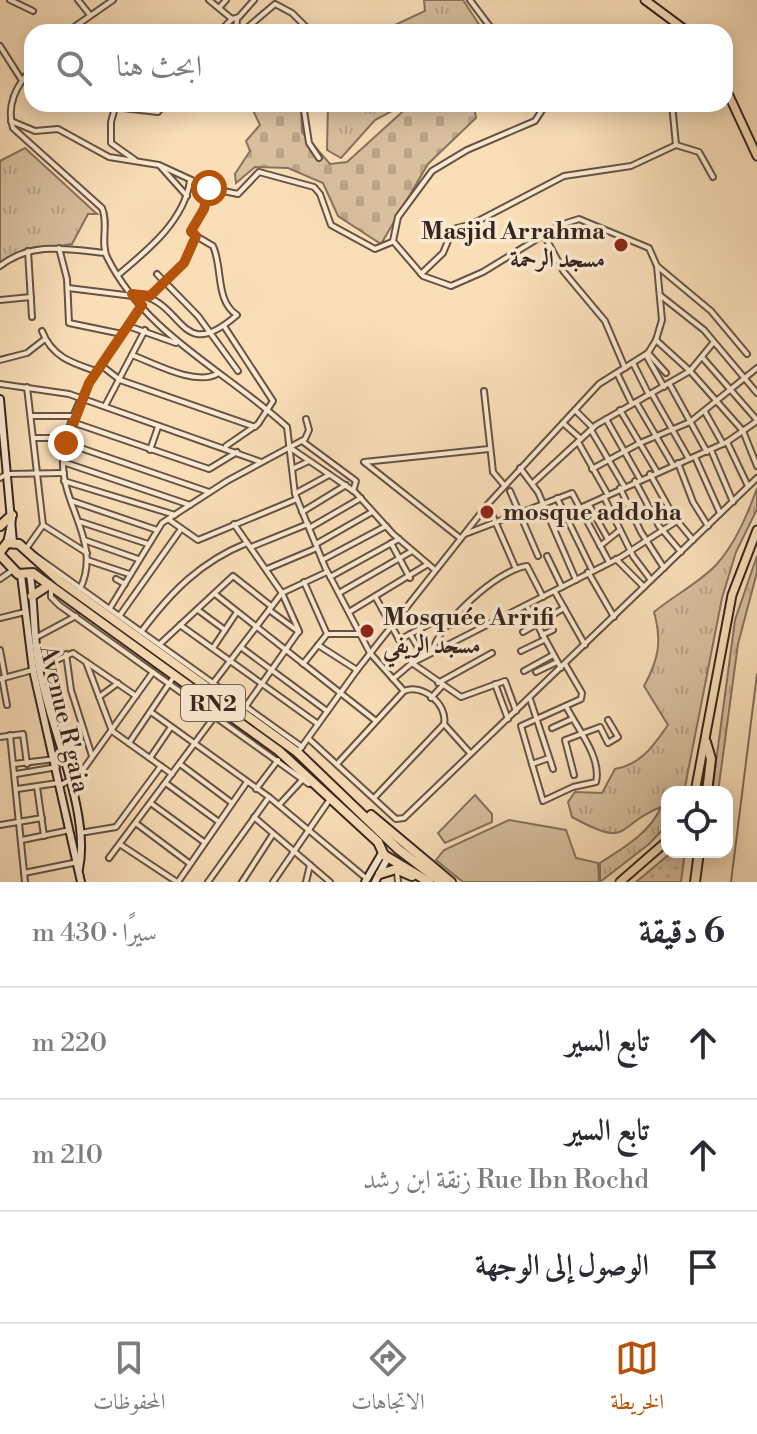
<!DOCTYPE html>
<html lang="ar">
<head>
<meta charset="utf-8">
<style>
	:root { --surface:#fff; --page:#f2f2f3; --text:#2b2b33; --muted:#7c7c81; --line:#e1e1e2; --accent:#b45309 }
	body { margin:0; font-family:"Libre Bodoni",Amiri,serif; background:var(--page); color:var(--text); direction:rtl }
	.controls { position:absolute; right:24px; bottom:24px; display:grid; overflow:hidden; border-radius:16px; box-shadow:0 4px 20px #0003 }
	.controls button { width:72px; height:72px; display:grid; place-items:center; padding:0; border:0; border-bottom:2px solid var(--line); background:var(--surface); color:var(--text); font:40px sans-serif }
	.stop { position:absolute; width:24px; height:24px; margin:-18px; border:6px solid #b45309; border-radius:50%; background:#fff }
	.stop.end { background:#b45309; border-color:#fff; box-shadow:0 2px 8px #0008 }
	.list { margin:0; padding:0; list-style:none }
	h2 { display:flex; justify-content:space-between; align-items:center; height:104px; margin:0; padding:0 32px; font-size:34px }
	h2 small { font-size:26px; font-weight:400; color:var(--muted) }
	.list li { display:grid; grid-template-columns:52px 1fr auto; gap:24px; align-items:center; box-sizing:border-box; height:112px; padding:0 32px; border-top:2px solid var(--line) }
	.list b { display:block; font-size:30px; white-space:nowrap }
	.list p { margin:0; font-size:26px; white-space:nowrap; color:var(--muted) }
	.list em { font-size:26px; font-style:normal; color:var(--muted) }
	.icon { flex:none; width:44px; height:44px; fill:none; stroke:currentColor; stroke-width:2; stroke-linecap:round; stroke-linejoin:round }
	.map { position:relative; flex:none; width:757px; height:882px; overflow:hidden; direction:ltr }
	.search { position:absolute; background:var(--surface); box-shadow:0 4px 20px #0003; left:24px; right:24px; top:24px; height:88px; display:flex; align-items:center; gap:20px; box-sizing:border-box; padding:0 28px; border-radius:24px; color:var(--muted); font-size:30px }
	.sheet { height:440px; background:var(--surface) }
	nav { display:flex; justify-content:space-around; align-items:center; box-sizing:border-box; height:112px; border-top:2px solid var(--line); background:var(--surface); font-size:22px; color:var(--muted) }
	nav a { display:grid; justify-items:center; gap:4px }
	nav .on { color:var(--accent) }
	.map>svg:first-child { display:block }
	.grass { fill:url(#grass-tufts); stroke:#87725e; stroke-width:2 }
	.cemetery { fill:url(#cemetery-stones); stroke:#87725e; stroke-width:2 }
	.park { fill:url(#park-dots); stroke:#87725e; stroke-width:2 }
	.pitch { fill:#d8bf9e; stroke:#87725e; stroke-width:2 }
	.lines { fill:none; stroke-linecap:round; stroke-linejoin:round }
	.stream { stroke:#836e5b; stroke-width:2 }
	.street-casing { stroke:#675344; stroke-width:8 }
	.secondary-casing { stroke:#36251e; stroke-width:10 }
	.primary-casing { stroke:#36251e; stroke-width:11 }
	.highway-casing { stroke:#36251e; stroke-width:12 }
	.street { stroke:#fbead1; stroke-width:4 }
	.secondary { stroke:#fbead1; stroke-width:6 }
	.primary { stroke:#f9deb8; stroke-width:7 }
	.highway { stroke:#f9deb8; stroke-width:8 }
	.route { stroke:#b45309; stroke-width:10 }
	.poi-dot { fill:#8f2418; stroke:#fbead1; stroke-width:3 }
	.labels { text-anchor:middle; stroke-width:7; stroke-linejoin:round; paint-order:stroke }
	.shield { fill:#fbead1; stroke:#716054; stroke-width:2 }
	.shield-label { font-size:22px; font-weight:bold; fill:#36251e }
	.poi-label { font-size:24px; font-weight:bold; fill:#36251e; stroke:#fbead1; text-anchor:start }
	.street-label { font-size:24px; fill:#36251e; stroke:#fbead1 }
</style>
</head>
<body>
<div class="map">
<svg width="757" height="882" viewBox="0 0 757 882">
	<defs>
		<pattern id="grass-tufts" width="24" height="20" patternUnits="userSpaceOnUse" patternTransform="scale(2)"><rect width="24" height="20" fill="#d8bf9e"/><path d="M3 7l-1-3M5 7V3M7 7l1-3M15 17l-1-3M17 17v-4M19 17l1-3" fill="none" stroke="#baa488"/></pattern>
		<pattern id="cemetery-stones" width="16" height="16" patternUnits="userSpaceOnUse" patternTransform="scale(2)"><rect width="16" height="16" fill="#d8bf9e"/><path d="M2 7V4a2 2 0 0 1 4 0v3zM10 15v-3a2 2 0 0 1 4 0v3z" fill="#baa488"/></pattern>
		<pattern id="park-dots" width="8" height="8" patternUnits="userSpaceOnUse" patternTransform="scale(2)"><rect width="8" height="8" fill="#d8bf9e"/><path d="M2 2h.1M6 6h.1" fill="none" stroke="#baa488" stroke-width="1.8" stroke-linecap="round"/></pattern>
	</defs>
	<rect width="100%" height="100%" fill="#f9deb8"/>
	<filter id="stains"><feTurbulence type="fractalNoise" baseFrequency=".0025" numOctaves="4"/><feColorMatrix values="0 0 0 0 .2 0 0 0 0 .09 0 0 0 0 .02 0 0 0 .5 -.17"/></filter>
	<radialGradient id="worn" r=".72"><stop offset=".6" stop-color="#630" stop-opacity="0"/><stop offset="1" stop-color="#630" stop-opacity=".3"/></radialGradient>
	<!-- grass -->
	<g class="grass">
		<path d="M424,0h39l19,29 -102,3 45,-21z"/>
		<path d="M328,104h23l5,5 16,-5h33l-30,16 -34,38 -14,-8z"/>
		<path d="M25,148l72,66h-9l-16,30 -55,9 -17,11v-103z"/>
		<path d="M757,488v21l-21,43 -14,46 -38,194h-17v33l-18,19 -49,38v-19c23,-15 50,-30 61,-56 -47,18 -29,43 -89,10l-4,-15 7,-10 27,1 13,-24c27,-5 38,-23 53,-44l-24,-39c15,-27 18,-45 10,-74 19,-16 45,-29 62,-47 20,-22 32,-52 41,-77z"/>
		<path d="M757,556v16l-19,72 -20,148h-6l23,-172z"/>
	</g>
	<!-- cemetery -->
	<path class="cemetery" d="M250,104h51l1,28 28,32 17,-2 64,-58 63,1 2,13 -48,46 -47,80 -43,-28 -15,-33 -35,-15 -33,-1 -19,16 -1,-9 15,-23 -4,-10 14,-16z"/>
	<!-- park -->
	<path class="park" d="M672,852h13l-4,30h-45z"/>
	<!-- pitch -->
	<g class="pitch">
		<path d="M475,795l17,19v8l-47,21 -7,-10z"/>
		<path d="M509,820l57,10 10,28 22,5 1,19h-136l-27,-22 8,-10z"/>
	</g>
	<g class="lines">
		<!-- stream -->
		<path class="stream" d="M731,882l26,-208"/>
		<!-- street casing -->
		<g class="street-casing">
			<g id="street">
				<path d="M10,0l23,11"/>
				<path d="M78,0l12,15"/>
				<path d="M209,0l23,19 -11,11"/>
				<path d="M470,0l24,32"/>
				<path d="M219,8l7,-8"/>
				<path d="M232,19l7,-2 15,-17"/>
				<path d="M67,32l46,-32"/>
				<path d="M216,32h15"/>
				<path d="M236,32l1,-13"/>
				<path d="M242,32l33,-28 17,9 19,19"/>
				<path d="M0,46l21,33"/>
				<path d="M32,69c-16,16 -26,37 -19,59l89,80c7,16 -2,34 5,49 38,77 119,114 180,170l8,67 30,73 45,86 34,38"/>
				<path d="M116,104l-5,18v21l24,17"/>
				<path d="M303,104l6,39 10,15"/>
				<path d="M672,104l4,41"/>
				<path d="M114,107l44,5 6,-8"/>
				<path d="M11,121l24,10 23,-2 51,28 50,8 50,23 29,6 21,-22 55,15 6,7 11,31 44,24 17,-7"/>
				<path d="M160,166l27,30"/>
				<path d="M544,235l20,37 41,49 20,47"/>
				<path d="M59,248l8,31 2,44 53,11"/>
				<path d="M28,251l4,66"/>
				<path d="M0,266c32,-25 67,-17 105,-13"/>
				<path d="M657,266l54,45 36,43"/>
				<path d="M157,274l41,42 40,55"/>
				<path d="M421,274l22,-21 10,-24 19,-5 92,-48 67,-10 45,-21 23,7 14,25"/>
				<path d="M118,275c30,-25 66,-54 72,-94"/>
				<path d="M68,288l65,8"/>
				<path d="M133,294c53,4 44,73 104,21 -22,-14 -14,-47 -24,-69l-22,-13 13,-25 5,-20"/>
				<path d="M150,296l34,-33 12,-27"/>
				<path d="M661,296l43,34 53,63"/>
				<path d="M0,300l31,-3"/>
				<path d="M128,326l48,17"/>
				<path d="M224,326l49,75 -15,23 -32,22"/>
				<path d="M42,331c10,26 30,32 54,40"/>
				<path d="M656,340l34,31 53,60 14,35"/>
				<path d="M648,353l18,20"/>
				<path d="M132,355c22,8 63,31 85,19"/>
				<path d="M646,355l18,32"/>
				<path d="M702,357l55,63"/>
				<path d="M0,360l27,-7 18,-14"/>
				<path d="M633,363l16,32"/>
				<path d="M102,366l18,14 135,47"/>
				<path d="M617,373l15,31"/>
				<path d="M0,384l69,10 192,68"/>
				<path d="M670,385l37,67"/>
				<path d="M484,391l9,81 11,13"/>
				<path d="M652,394l37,65"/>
				<path d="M636,402l37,63"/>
				<path d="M105,406l40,-76"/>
				<path d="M575,410l18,18"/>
				<path d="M620,410l37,62"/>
				<path d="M705,412l18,32"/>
				<path d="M32,416h41"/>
				<path d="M606,419l34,60"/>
				<path d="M72,422l137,47 28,-17"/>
				<path d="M563,423l18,16"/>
				<path d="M591,430l33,56"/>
				<path d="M34,438h33"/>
				<path d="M302,441l54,40 -3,10"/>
				<path d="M578,442l30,53"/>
				<path d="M727,442l21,44"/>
				<path d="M66,443l143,49"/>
				<path d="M292,449l63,43 38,42 42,36"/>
				<path d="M150,450l8,-23"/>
				<path d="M711,450l22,52"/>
				<path d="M695,457l25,56"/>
				<path d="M63,462l127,43"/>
				<path d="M678,463l15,39 15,24"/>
				<path d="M520,468l18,24 38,88"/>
				<path d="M292,469l15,-7"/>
				<path d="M592,469l48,-26 50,-21 67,-54"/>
				<path d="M650,474l24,43 19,23"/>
				<path d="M0,478l7,-4 57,-1"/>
				<path d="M64,481l111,34"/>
				<path d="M635,481l24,45 22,26"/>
				<path d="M533,483l63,-58 94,-54 23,-28"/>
				<path d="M620,488l21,44 23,36"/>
				<path d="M510,491l28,65"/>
				<path d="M296,493l33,-18"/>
				<path d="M604,497l29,59 18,24"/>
				<path d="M557,498l35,72"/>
				<path d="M72,501l85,29"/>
				<path d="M488,505l28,64"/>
				<path d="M589,505l19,34"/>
				<path d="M580,508l147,-66 30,-21"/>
				<path d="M302,512l44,-27"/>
				<path d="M168,519l30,21 99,-41"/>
				<path d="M81,522l67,22"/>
				<path d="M234,524l48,69 17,38 -53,75"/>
				<path d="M43,525l44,28"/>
				<path d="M311,527l50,-29"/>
				<path d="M465,534l107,-41 37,69"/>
				<path d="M460,538l-96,-76 125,-13"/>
				<path d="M84,540l54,19"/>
				<path d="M391,543l19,35"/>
				<path d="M316,544l56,-32"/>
				<path d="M600,546l20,-16"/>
				<path d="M251,547l57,-23"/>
				<path d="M26,549l17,-24 -16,-138"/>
				<path d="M34,555l268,192"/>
				<path d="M547,556l15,31"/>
				<path d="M616,559l28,28"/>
				<path d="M87,560l42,14"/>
				<path d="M322,560l64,-34"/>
				<path d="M267,569l50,-21"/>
				<path d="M588,572l26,45"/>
				<path d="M330,577l69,-38"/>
				<path d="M0,579l13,-9"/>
				<path d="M116,579l9,5"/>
				<path d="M51,589v8l8,8 250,179"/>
				<path d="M80,589c22,-45 -17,-82 -17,-125 2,-61 47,-110 79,-159"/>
				<path d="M555,592l30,53"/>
				<path d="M339,593l73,-42"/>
				<path d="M215,594l161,127"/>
				<path d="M376,598l36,65 49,34 44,-16 11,30"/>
				<path d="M527,606l34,62"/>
				<path d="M110,608l52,-85 65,-42 78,-42 4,-9 -3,-11"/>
				<path d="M198,610l27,20"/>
				<path d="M269,610l30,22"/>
				<path d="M349,612l79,-48"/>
				<path d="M120,615l61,-86"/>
				<path d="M0,618l25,-6"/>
				<path d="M180,625l138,99"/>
				<path d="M141,632c30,-40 59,-70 106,-89"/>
				<path d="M523,632l41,-24"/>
				<path d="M327,634h33"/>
				<path d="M410,634l13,22"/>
				<path d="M542,635l11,-5"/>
				<path d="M35,638l41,-22"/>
				<path d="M399,640l36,-19 15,4"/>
				<path d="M160,644l73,-68 38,30"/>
				<path d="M318,645l39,25"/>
				<path d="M213,648l24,-36"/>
				<path d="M242,648l85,63"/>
				<path d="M0,650l5,27"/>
				<path d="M521,651l23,-11"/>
				<path d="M432,652c6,-27 66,-83 95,-86l16,31"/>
				<path d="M66,654l5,36 21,66"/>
				<path d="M86,662l26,69"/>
				<path d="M303,664l24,-30 -23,-52"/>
				<path d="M524,671l29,-16"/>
				<path d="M536,672l21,-10"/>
				<path d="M2,678l5,27"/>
				<path d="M0,679l33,-9 40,-17 63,43"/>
				<path d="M393,679l19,-16 209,-106 56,-36"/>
				<path d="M214,682l68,-89 45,-21"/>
				<path d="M438,683l54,-30"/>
				<path d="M495,684l13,35"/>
				<path d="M99,697l19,-14"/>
				<path d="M431,698l11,-12"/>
				<path d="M530,699l23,70"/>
				<path d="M151,712l118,85 98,82"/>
				<path d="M552,728l20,-9"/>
				<path d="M112,731l60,43"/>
				<path d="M10,735l15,147"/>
				<path d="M0,737l23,-3 4,30"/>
				<path d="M309,739l87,80 8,-1 353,-340"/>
				<path d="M129,743l46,-68"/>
				<path d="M298,752l59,-82 131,-166 111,-120 49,-31 8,-13 6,-20 -5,-54 -8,-18 -70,-29 -19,6 -77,47 -32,14 -28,-10 -30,-35 5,-24 34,-46 35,-21 68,-29 11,-17"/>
				<path d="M150,758l21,-31"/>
				<path d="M549,758l-17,6 -11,-38 60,-27 1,-6 -17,-29"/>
				<path d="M14,764l41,-5"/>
				<path d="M180,764l52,39"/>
				<path d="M337,764l67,-73c18,-8 44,13 40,33l26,29"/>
				<path d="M532,764l11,37 30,-14 23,-5c6,-25 -20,-55 -30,-76"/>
				<path d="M16,774l41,-7"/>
				<path d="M574,775l-9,-35 35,-13 8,16 10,-6 -10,-17"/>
				<path d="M167,784l52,38"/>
				<path d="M61,785l19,-11 73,-102"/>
				<path d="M37,787l7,49"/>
				<path d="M17,789l41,-6"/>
				<path d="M256,789l22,-29"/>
				<path d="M374,798l70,-74"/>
				<path d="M152,804l52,38"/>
				<path d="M279,805l24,-26"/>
				<path d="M254,817l76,65"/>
				<path d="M137,824l52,39"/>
				<path d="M0,825l42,-7"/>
				<path d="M80,833l36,-6 45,-61"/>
				<path d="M22,840l48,-10"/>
				<path d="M121,845l56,37"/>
				<path d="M109,858l106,-142"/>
				<path d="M397,872l1,10"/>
				<path d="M24,873l54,-11"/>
				<path d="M178,882l69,-100"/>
				<path d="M208,882l61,-85"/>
				<path d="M242,882l31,-48"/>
				<path d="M273,882l55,-80"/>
				<path d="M306,882l4,-17"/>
			</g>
		</g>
		<!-- secondary casing -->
		<g class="secondary-casing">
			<g id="secondary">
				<path d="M0,399l13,143"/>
				<path d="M7,543l5,-24"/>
				<path d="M21,575l12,95 48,212"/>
				<path d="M30,575c5,31 3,62 9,93 10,59 52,143 40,201"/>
				<path d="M365,882l17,-29"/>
				<path d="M375,882l13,-25"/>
			</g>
		</g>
		<!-- primary casing -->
		<g class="primary-casing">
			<g id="primary">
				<path d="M645,0l43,32"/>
				<path d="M725,87l32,69"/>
				<path d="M695,792l37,-197 25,-65"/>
				<path d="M620,882l47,-41"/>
			</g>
		</g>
		<!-- highway casing -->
		<g class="highway-casing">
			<g id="highway">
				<path d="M0,526l12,-11"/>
				<path d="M0,552l7,-9 12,1 41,37 237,171 101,97 43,33"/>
				<path d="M0,555l18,19 15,-1 8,6 238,172 99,91 6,13 45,27"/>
				<path d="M32,596l17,-11"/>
				<path d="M706,742l5,17 -4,33"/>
				<path d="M371,815l80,67"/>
				<path d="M380,874l16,-5 16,7"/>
				<path d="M695,882l4,-30"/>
			</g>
		</g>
		<!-- street -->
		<use href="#street" class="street"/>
		<!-- secondary -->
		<use href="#secondary" class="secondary"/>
		<!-- primary -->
		<use href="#primary" class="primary"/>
		<!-- highway -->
		<use href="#highway" class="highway"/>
	</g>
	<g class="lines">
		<!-- route -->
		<path class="route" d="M66,443l23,-60 53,-78 -10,-11 18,2 34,-33 12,-27 -5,-5 13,-22 5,-21"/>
	</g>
	<!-- markers -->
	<g class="poi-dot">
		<circle cx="621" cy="245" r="8"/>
		<circle cx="487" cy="512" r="8"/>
		<circle cx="367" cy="631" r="8"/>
	</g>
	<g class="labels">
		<!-- shield labels -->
		<rect class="shield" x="181" y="685" width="64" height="36" rx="6"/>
		<g class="shield-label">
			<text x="213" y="711">RN2</text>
		</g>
		<!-- poi labels -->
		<g class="poi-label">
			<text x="605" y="239" text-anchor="end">Masjid Arrahma<tspan x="605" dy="28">مسجد الرحمة</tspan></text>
			<text x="503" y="520">mosque addoha</text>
			<text x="383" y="625">Mosquée Arrifi<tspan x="383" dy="28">مسجد الريفي</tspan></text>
		</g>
		<!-- street labels -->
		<g class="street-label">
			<text transform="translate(65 719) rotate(77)" y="8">Avenue R'gaia</text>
		</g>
	</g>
	<rect width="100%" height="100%" filter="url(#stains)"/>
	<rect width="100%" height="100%" fill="url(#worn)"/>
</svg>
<div class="controls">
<button><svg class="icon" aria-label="locate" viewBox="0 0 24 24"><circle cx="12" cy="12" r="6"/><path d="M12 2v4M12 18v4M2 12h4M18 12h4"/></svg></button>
</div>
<div class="stop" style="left:209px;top:188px"></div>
<div class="stop end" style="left:66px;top:443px"></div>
<div class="search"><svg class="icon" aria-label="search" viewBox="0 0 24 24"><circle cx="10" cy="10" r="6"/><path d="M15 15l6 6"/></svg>ابحث هنا</div>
</div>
<section class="sheet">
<h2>6 دقيقة<small>سيرًا · 430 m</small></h2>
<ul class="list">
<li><svg class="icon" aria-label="ahead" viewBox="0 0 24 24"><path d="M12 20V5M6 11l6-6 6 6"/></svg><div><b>تابع السير</b></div><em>220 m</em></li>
<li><svg class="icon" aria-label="ahead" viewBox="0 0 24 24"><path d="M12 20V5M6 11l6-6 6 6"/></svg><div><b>تابع السير</b><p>Rue Ibn Rochd زنقة ابن رشد</p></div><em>210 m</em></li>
<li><svg class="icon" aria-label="arrive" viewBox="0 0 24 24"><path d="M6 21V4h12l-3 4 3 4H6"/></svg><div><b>الوصول إلى الوجهة</b></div></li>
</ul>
</section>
<nav>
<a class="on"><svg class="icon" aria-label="map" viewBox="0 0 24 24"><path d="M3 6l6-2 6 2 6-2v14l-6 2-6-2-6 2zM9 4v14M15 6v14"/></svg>الخريطة</a>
<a><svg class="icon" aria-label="directions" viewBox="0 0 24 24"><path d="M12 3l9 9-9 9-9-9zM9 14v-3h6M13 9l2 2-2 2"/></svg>الاتجاهات</a>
<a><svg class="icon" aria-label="saved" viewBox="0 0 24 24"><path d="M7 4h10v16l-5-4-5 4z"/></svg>المحفوظات</a>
</nav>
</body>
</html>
